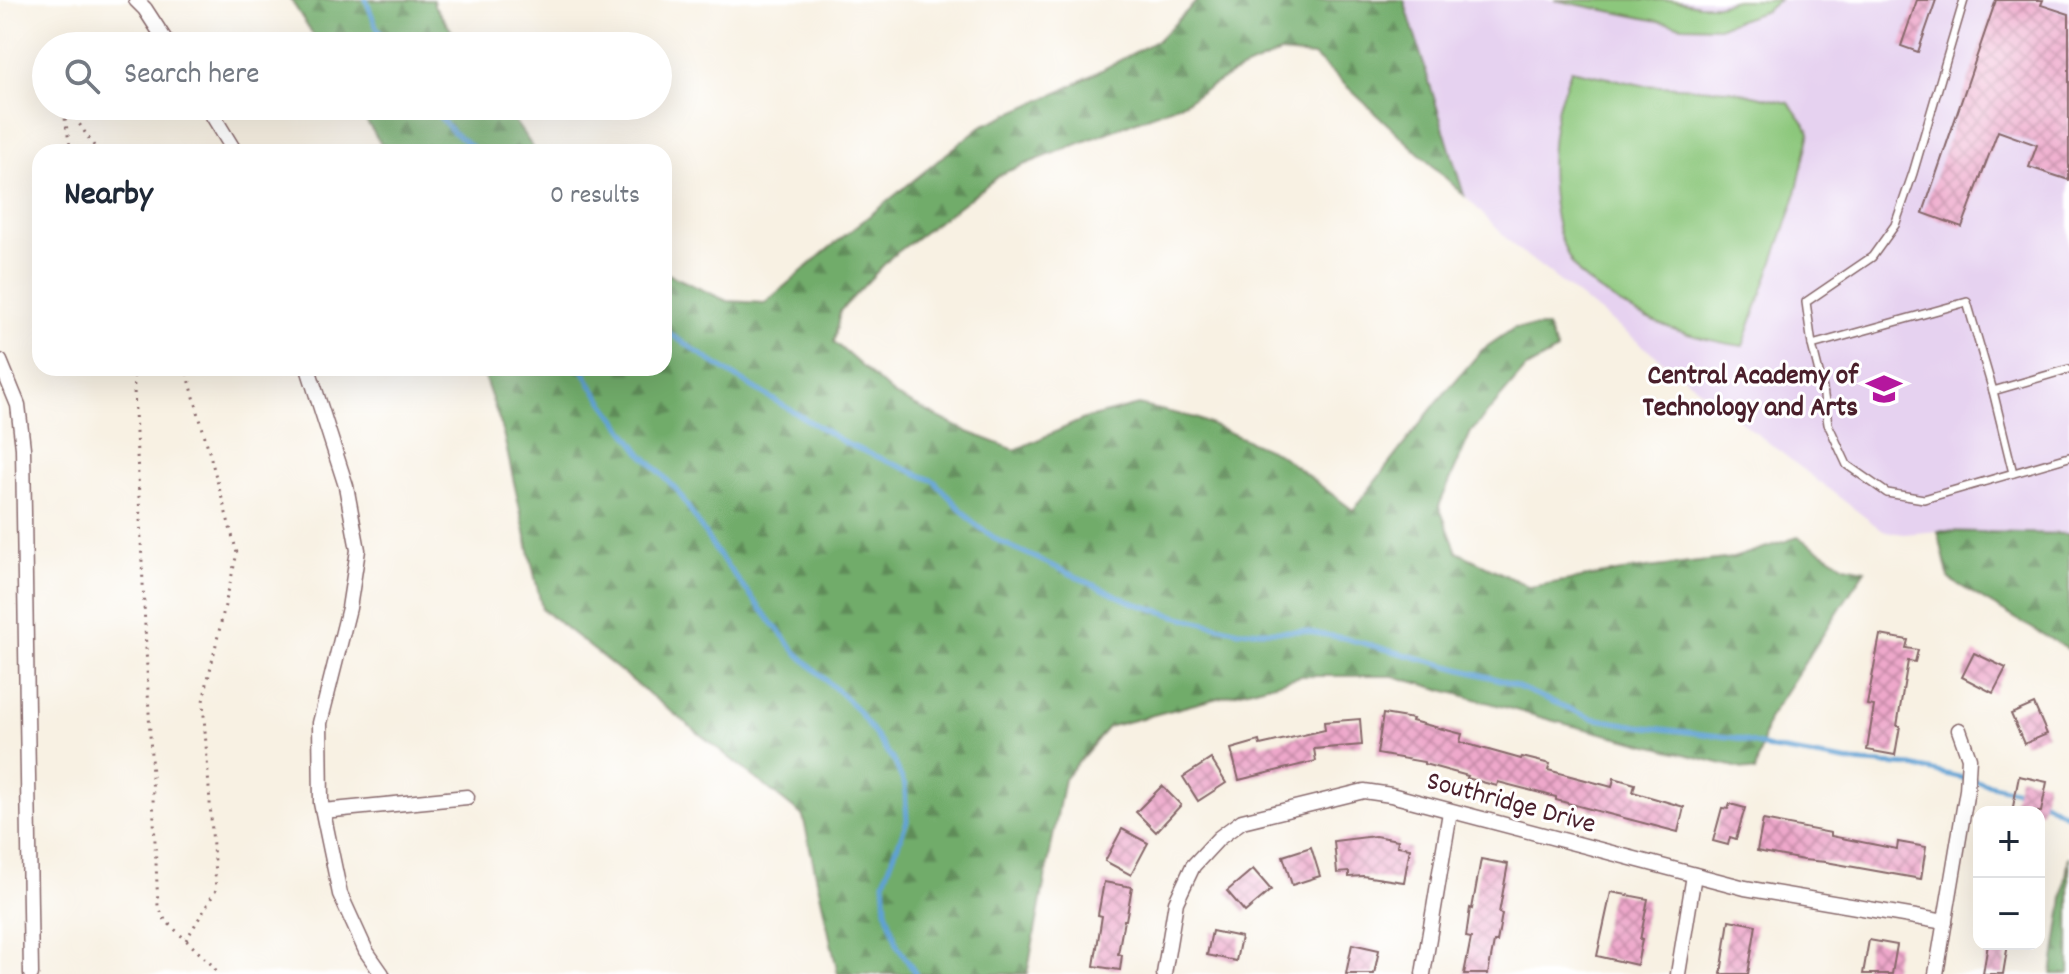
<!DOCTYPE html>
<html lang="en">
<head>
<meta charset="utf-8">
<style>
	:root { --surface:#fff; --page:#f6f6f7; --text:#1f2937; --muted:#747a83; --line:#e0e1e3 }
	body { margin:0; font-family:Dekko,sans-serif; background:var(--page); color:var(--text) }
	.controls { position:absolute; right:24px; bottom:24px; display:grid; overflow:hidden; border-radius:16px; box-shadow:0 8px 32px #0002 }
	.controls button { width:72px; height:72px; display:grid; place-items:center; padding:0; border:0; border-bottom:2px solid var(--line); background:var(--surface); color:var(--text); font:40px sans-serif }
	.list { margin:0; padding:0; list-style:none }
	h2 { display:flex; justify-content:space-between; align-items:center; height:104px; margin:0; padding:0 32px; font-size:34px }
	h2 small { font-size:26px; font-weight:400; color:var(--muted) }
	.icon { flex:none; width:44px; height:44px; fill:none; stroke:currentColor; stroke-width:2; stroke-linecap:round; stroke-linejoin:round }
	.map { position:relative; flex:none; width:2069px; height:974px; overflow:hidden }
	.search { position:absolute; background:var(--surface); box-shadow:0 8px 32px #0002; left:32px; top:32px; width:640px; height:88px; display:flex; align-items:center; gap:20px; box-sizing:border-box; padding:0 28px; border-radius:44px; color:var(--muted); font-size:30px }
	.panel { position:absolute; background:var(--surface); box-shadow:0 8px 32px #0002; left:32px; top:144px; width:640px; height:232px; border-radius:24px }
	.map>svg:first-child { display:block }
	.built { fill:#e6d2f0 }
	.forest { fill:url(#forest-firs); stroke:#5e664b; stroke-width:2 }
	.pitch { fill:#8cc77b; stroke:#6b7353; stroke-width:2 }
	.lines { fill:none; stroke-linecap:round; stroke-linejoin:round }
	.stream { stroke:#5fa1d3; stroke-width:5 }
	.building { fill:url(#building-cross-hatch) }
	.service-casing { stroke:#87686b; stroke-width:10 }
	.minor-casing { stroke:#87686b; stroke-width:17 }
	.path { stroke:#87686b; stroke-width:3; stroke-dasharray:2 6; stroke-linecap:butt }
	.service { stroke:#fff; stroke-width:7 }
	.minor { stroke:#fff; stroke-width:14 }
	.labels { text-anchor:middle; stroke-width:6; stroke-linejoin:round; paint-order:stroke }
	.poi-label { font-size:28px; font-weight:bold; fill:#4a1f2b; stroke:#fff; text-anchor:end }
	.street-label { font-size:28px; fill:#4a1f2b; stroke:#fff }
</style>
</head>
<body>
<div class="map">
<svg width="2069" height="974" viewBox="0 0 2069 974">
	<defs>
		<pattern id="forest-firs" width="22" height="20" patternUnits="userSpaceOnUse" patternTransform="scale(2)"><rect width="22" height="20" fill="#71ac6b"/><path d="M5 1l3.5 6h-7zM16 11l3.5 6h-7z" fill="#5f8b58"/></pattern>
		<pattern id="building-cross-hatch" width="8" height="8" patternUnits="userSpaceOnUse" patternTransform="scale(2)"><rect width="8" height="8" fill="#eea8cb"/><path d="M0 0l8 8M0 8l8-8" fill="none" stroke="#c388a5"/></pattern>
	</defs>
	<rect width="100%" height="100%" fill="#fff"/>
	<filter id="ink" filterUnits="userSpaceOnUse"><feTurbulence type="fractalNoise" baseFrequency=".0125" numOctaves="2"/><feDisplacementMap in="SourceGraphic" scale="16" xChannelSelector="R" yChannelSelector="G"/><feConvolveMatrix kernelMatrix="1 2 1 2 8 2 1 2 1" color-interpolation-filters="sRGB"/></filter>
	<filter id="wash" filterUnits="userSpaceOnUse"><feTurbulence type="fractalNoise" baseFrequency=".006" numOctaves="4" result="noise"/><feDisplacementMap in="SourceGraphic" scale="32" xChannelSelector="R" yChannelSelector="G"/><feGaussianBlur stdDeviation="1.8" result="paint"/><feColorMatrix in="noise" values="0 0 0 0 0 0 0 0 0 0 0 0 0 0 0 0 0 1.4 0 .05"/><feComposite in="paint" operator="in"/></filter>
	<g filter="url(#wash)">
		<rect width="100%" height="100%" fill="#f8f1e3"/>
		<!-- built -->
		<path class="built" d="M1404,0h665v534l-131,-3 -34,3 -21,-3 -368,-284 -51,-52z"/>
		<!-- forest -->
		<g class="forest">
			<path d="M291,0h142l1,5 28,41h-142z"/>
			<path d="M1198,0h206l60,195 -150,-139 -34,-3 -48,21 -49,29 -180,70 -112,84 -51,54 -6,31 60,53 74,37 47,18 69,-31 54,-14 58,13 83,36 74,56 84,-108 45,-52 32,-22 33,-1 10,24 -31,17 -55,64 -32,74 18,46 73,35 92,-16 111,-13 65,-21 47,29 20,4 -97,149 -13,53 -201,-51 -161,-45h-92l-193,51 -44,52 -37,195h-189l-35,-158 -261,-207 -40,-181 -21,-60h183v-96l63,29 38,2 58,-50 158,-127 83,-36 94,-50z"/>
			<path d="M357,106h147l32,46h-150z"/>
			<path d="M1938,531l131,3v116l-120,-71z"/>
			<path d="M2069,856v118h-17z"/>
		</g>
		<!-- pitch -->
		<g class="pitch">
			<path d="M1555,0h116l28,5h18l19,-5h43l-13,11 -48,16 -35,-1z"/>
			<path d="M1571,70l71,15 88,5 59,13 21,29 -16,70 -51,144c-50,-7 -95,-22 -137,-51 -9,-6 -20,-14 -28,-23 -30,-38 -31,-116 -21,-161 3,-13 9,-27 14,-41z"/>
		</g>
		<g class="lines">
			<!-- stream -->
			<g class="stream">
				<path d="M366,0l10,26 12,20"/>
				<path d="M430,106l23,26 26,20"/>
				<path d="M664,330l67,44 116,70 87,37 41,43 24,17 132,61 45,14 63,15h64l41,7 160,43 87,37 47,8 98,12 37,11 78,13 61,4 110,26"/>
				<path d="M582,368l9,17 51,69 36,37 39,62 44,56 35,43 60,56 39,55 10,23 2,35 -23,60 2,29 12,37 18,27"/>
				<path d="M2038,799l31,17"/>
			</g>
		</g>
		<g id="blocks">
			<!-- building -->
			<g class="building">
				<path d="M1917,0h19l-18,52 -17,-6z"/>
				<path d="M1996,0h47l-2,5 28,9v166l-40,-13 8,-22 -39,-14 -36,96 -39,-14z"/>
				<path d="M1880,635l28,5 -2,8 12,2 -3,12 -7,-1 -11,65h3l-5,29 -28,-5 7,-44 -7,-1z"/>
				<path d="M1974,653l32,15 -13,25 -31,-16z"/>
				<path d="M2034,704l13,30 -23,10 -13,-30z"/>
				<path d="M1383,714l30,5 -1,2 50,13 -2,8 61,17 1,-2 28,7 -2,6 64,17 2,-9 21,6 -2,8 51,15 -6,25 -73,-19 -49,-13v-3l-58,-15 -1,4 -30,-8 1,-2 -44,-12v-2l-47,-8z"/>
				<path d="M1360,719l2,26 -48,4 2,12 -77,19 -8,-31 28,-8 1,4 65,-15 -1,-8z"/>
				<path d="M1211,759l15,24 -28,18 -15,-24z"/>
				<path d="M2019,776l28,6 -6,30h-29z"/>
				<path d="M1162,786l19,19 -25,27 -20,-20z"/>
				<path d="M1730,804l15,4 -9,31 -6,-2 -2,8 -15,-4 9,-33 6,1z"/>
				<path d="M1763,820l68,13v3l66,13 1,-7 28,5 -5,32 -95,-17 -23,-2 -46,-9z"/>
				<path d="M1122,829l26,14 -17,32 -26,-14z"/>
				<path d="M1375,836l23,4 -1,6 13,2 -6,34 -41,-6 -14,1v-5l-12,1 -3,-32z"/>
				<path d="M1311,847l9,29 -28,9 -9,-29z"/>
				<path d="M1481,859l27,5 -9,49 3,1 -5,28h-3l-6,32h-24l7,-36 -5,-1 4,-29 2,1z"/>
				<path d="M1253,869l18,21 -26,22 -18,-21z"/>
				<path d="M1104,882l28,5 -6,33h-2l-6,34 4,1 -2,15 -26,-4 8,-50 -4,-1z"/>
				<path d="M1611,892l37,7 -8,41h2l-5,25 -40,-9z"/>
				<path d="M1729,920l27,5 -8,49h-27z"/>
				<path d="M1212,931l29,6 -5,24 -29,-6z"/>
				<path d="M1869,940l28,5 -5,29h-29z"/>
				<path d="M1352,944l27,6 -5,24h-28z"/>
				<path d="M1988,944h20l-5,30h-20z"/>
			</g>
		</g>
	</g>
	<g filter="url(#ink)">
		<use href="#blocks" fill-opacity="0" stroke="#87686b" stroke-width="2"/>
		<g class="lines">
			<!-- service casing -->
			<g class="service-casing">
				<g id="service">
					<path d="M1812,345l-6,-43 66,-45 23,-32 18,-52 51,-173"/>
					<path d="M2069,369l-76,22 -26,-89 -155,43 11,44 5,35 19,41 40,28 37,6 145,-42"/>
					<path d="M1993,391l20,82"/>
				</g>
			</g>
			<!-- minor casing -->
			<g class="minor-casing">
				<g id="minor">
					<path d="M136,0l9,9 24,37"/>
					<path d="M207,106l28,46"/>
					<path d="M0,361l18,44 5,43 8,526"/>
					<path d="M308,368l38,118 12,64 -9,58 -29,115 1,80 19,91 26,57 16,23"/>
					<path d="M323,811l144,-14"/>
					<path d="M1164,974l12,-72 17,-36 26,-28 23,-17 122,-30 27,4 354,93 200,34"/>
					<path d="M1423,974l27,-162"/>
					<path d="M1678,974l16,-99"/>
					<path d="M1936,974l31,-184 2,-32 -10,-28"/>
				</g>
			</g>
			<!-- path -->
			<g class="path">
				<path d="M74,110v6l24,36"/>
				<path d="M71,152l-7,-39 15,-7"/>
				<path d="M133,368l25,538 7,14 49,47 4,7"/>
				<path d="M186,940l30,-50 -13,-189 34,-148 -51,-185"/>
			</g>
			<!-- service -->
			<use href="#service" class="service"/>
			<!-- minor -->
			<use href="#minor" class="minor"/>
		</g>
	</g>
	<!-- icons -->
	<defs>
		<g id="school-bare" transform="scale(2.76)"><path d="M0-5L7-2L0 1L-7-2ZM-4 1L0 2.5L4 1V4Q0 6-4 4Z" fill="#b5179e" stroke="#fff" stroke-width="2.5" paint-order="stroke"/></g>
	</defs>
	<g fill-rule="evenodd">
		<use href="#school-bare" x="1884" y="389"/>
	</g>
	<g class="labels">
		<!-- poi labels -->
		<g class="poi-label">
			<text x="1858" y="383">Central Academy of<tspan x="1858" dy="32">Technology and Arts</tspan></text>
		</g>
		<!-- street labels -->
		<g class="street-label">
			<text transform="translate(1512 800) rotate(15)" y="10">Southridge Drive</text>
		</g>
	</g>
</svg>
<div class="controls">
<button>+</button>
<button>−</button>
</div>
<div class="search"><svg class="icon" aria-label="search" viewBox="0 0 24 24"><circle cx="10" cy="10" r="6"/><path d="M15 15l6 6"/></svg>Search here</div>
<section class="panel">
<h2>Nearby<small>0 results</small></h2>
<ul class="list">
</ul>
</section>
</div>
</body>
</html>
